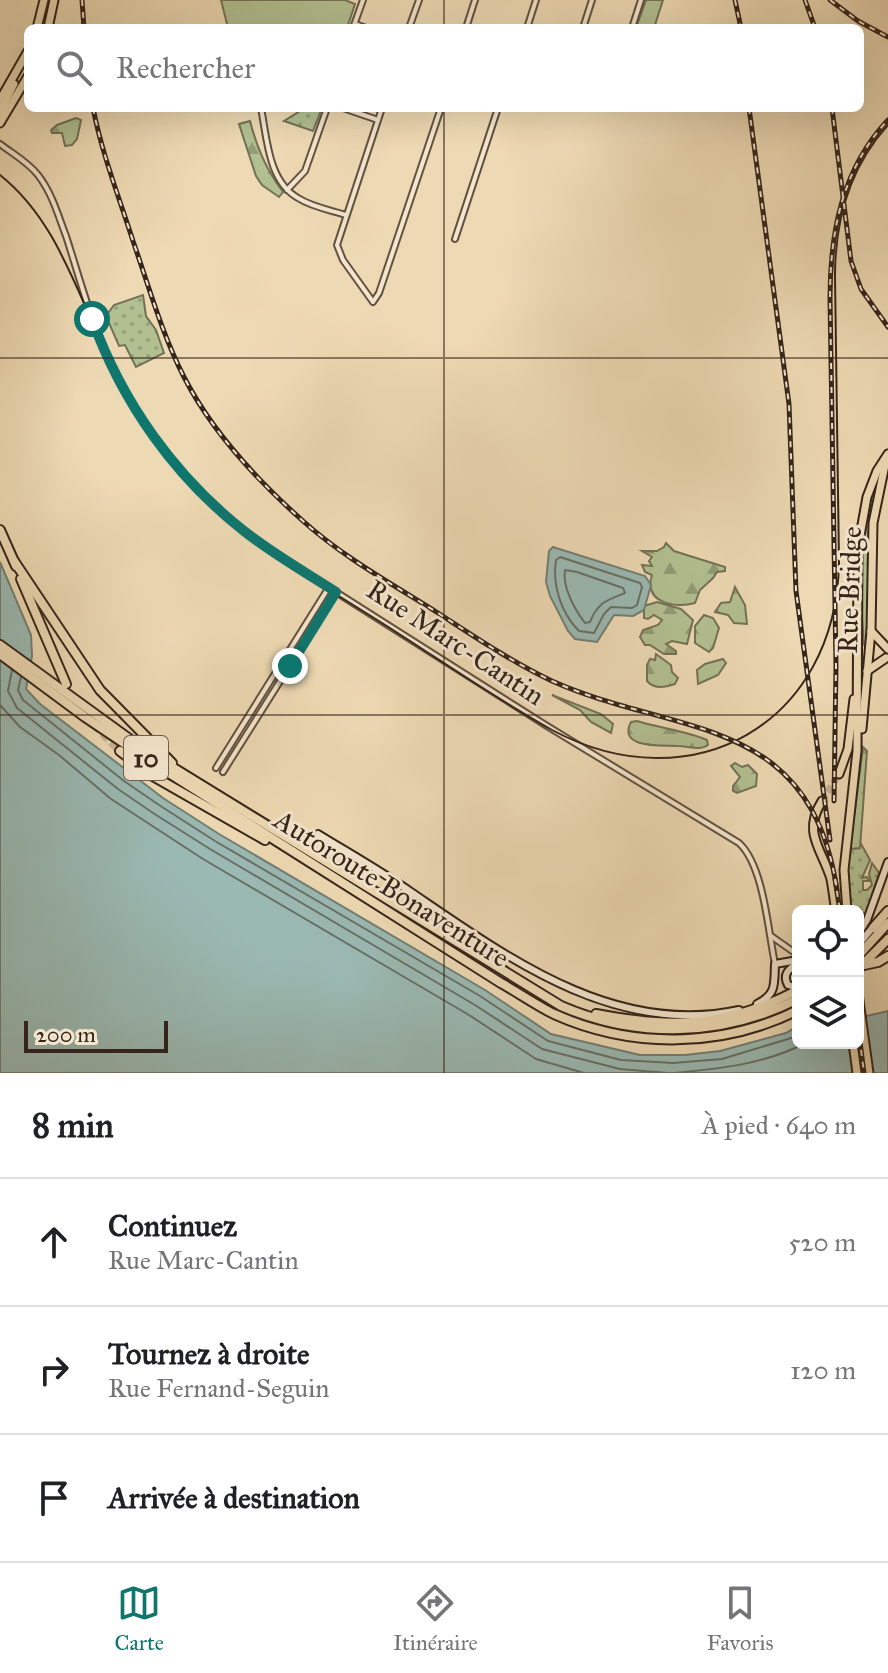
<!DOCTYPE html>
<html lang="fr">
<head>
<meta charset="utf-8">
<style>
	:root { --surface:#fff; --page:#f2f2f2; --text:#202124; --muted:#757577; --line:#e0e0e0; --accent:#0f766e }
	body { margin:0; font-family:"IM FELL Great Primer",serif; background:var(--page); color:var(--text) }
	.controls { position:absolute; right:24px; bottom:24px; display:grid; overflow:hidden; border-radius:12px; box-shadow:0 8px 32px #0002 }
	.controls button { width:72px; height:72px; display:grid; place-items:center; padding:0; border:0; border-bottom:2px solid var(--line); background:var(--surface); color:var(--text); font:40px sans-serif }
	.scale { position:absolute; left:24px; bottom:20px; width:144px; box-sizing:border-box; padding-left:8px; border:4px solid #35251a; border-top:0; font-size:22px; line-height:28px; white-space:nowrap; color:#35251a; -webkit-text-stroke:6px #f3e6ce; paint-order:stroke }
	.stop { position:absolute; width:24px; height:24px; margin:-18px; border:6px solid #0f766e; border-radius:50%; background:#fff }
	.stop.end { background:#0f766e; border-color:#fff; box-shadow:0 2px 8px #0008 }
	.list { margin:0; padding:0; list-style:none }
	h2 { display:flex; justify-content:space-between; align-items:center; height:104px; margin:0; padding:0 32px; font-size:34px }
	h2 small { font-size:26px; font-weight:400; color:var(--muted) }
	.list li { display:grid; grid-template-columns:52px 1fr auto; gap:24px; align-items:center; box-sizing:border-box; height:128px; padding:0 32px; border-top:2px solid var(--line) }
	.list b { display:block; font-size:30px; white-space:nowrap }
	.list p { margin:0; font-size:26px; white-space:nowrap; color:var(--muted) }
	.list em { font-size:26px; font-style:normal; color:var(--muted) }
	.icon { flex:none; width:44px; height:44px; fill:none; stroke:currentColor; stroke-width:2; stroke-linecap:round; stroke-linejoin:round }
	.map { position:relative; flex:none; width:888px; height:1073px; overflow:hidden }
	.search { position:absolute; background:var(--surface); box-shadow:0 8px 32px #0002; left:24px; right:24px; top:24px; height:88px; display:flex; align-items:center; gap:20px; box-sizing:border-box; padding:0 28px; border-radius:12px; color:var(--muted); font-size:30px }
	.sheet { height:488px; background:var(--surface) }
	nav { display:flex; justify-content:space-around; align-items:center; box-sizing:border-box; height:112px; border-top:2px solid var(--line); background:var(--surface); font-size:22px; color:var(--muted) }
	nav a { display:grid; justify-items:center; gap:4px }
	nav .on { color:var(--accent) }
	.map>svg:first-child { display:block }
	.grass { fill:url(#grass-dots); stroke:#747256; stroke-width:2 }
	.forest { fill:url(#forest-firs); stroke:#747256; stroke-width:2 }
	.park { fill:#b2c091; stroke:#747256; stroke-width:2 }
	.water { fill:#9ab9b2; stroke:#727e75; stroke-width:2 }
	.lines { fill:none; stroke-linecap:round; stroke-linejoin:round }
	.shore { stroke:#686f66; stroke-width:2 }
	.primary-tunnel { stroke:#c8b594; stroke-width:7; stroke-dasharray:7 3.5; stroke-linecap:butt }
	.highway-tunnel { stroke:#c8b594; stroke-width:8; stroke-dasharray:8 4; stroke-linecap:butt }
	.street-casing { stroke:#635240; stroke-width:8 }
	.secondary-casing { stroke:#35251a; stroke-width:10 }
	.primary-casing { stroke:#35251a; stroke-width:11 }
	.highway-casing { stroke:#35251a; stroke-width:12 }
	.street { stroke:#f3e6ce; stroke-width:4 }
	.secondary { stroke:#f3e6ce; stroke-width:6 }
	.primary { stroke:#edd9b3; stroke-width:7 }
	.highway { stroke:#edd9b3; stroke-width:8 }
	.tram { stroke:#35251a; stroke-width:2 }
	.rail-casing { stroke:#35251a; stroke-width:5 }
	.rail { stroke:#f3e6ce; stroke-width:2; stroke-dasharray:6; stroke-linecap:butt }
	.route { stroke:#0f766e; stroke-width:10 }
	.grid { fill:none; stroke:#35251a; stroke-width:2; stroke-opacity:0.55 }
	.labels { text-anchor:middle; stroke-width:6; stroke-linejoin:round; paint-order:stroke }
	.shield { fill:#f3e6ce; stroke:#6e5f50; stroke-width:2 }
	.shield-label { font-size:26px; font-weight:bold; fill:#35251a }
	.street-label { font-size:28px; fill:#35251a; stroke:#f3e6ce }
</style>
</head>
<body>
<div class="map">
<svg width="888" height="1073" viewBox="0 0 888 1073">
	<defs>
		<pattern id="grass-dots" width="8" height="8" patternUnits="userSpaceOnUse" patternTransform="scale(2)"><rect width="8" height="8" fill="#b2c091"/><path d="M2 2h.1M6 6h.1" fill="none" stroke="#929c76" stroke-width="1.8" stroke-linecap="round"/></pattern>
		<pattern id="forest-firs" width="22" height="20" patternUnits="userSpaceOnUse" patternTransform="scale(2)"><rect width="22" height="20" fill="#b2c091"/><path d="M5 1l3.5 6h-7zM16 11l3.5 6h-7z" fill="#929c76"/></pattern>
	</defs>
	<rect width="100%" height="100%" fill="#edd9b3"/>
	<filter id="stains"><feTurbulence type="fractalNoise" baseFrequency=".0025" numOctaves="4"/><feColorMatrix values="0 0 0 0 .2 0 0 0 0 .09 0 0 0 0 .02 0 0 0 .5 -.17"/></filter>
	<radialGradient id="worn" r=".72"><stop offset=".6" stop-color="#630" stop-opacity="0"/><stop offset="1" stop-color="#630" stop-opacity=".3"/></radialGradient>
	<!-- grass -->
	<g class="grass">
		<path d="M305,108h17l-9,23 -29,-10z"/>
		<path d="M143,295l3,21 10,14 8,23 -28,14 -11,-22 -6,1 -13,-30 8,-11z"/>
		<path d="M879,474l-9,56 -1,94 -3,25c-4,-7 -2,-11 -3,-18 -4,-54 -4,-106 16,-157z"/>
		<path d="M860,842l10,18 -8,18 5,-1 2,4h-6v9h4l5,-5 -3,-11 3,-11 7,10 -13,41 -2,-1 1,3 -7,13 4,-9v-10l-4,-2 -9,3 -2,-36 3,-26 10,-1z"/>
	</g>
	<!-- forest -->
	<g class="forest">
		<path d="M76,118l5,2 -4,19 -5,6 -7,1 -3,-13h-10l-1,-3 6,-5z"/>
		<path d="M250,121c7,27 16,48 33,71l-4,5 -17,-12 -6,-9 -17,-52z"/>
		<path d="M666,543l8,8 51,16v4l-8,1 -4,6 -13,12 -5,13c-21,6 -52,-1 -43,-28l-7,-3 -3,-7 10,1 -3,-5 3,-4 -10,-6h15l7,-4z"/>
		<path d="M735,587l10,18 2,19 -13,-1 -6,-8 -13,-3 6,-9 9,-1z"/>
		<path d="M657,602l24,7 12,11 -6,24 -15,-3 -6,3 10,7v3h-12l-14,-9h-5l-5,-8 3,-7 15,-5 4,-5 -8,-5 -6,4 -4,-1v-12z"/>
		<path d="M704,615l9,3 6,10 -6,20 -4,4 -14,-9v-17z"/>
		<path d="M656,654l15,11 1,7 6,6 -3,6c-9,3 -20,6 -28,-3v-16l3,-6 5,1z"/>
		<path d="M723,659l3,4 -8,12 -20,9 -1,-14 8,-6z"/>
		<path d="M552,695l49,19 12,10 -2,9 -20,-11 -11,-12z"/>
		<path d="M637,721c22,7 51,10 70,19l1,5c-8,6 -20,1 -31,1 -15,-1 -60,3 -46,-24z"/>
		<path d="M863,747l4,4 -7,97 -10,1z"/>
		<path d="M735,763l7,4 6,-2 9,9 -1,12 -19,7 -4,-2v-5l7,-9 -9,-11z"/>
	</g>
	<!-- park -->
	<g class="park">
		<path d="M221,0h124l10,4 -8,24h-119z"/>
		<path d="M646,0h17l-9,28h-18z"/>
	</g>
	<!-- water -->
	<g class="water">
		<path d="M553,547l92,29 6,9 -7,25 -11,6 -19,-1 -17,27 -22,-3 -7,-8 -18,-35 -4,-14 3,-31z"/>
		<path d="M0,562l31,73 1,21 -6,33 14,15 123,94 56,36 266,156 66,44 89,21h45l35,-4 66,-18 12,-7v17h60v-25l30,-7v62h-888z"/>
	</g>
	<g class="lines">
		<!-- shore -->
		<g class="shore">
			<path d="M560,557l80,26 2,4 -5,18 -5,3 -21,-1 -7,7 -10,19 -15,-2c-18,-18 -27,-46 -23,-71z"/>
			<path d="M565,570l12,2 46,16 2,5c-18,7 -27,9 -35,29l-5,1c-10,-13 -23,-36 -20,-53z"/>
			<path d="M12,670l-4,21 9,17 101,81 35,24 57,36 265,156 67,44 78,20 48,4"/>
			<path d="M21,677l-3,13 5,10 101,81 35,24 56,36 265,155 68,45 73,19 52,3 49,-4 76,-23"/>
			<path d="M0,705l20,22 39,28 52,44 92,60 266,156 67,44 48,14"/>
			<path d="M674,1073c44,-4 92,-9 131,-30"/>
		</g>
		<!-- primary-tunnel -->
		<path class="primary-tunnel" d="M822,801l17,-27"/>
		<!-- highway-tunnel -->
		<path class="highway-tunnel" d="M94,725l26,26"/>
		<!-- street casing -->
		<g class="street-casing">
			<g id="street">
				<path d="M355,24l11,4"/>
				<path d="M353,28l10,-28"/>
				<path d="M409,28l10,-28"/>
				<path d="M466,28l9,-28"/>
				<path d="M527,28l9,-28"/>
				<path d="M583,28l9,-28"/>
				<path d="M632,28l9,-28"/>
				<path d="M261,108c6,30 7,73 37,90 14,9 32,12 48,17"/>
				<path d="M343,108l35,12"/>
				<path d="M382,108l-45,137 6,15 30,42 6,-9 62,-185"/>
				<path d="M0,144c13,10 28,18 38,31 14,18 20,40 28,61 12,37 22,75 37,111 34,81 93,151 165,202l279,177 192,117c25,23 29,88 36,121"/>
				<path d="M287,190l18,-19 22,-63"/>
				<path d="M455,239l43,-131"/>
				<path d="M216,768l113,-181"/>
				<path d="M223,772l113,-180"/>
				<path d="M771,936l27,19"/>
			</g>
		</g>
		<!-- secondary casing -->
		<g class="secondary-casing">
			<g id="secondary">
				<path d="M318,834c31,19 63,37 93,58 97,66 204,145 328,118"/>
				<path d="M858,934l9,-14 21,-58"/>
				<path d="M858,945l16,-19"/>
				<path d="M798,963c-9,6 -16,11 -10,22l10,3"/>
				<path d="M757,1004c20,-10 17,-20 18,-40l23,-4"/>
			</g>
		</g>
		<!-- primary casing -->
		<g class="primary-casing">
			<g id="primary">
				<path d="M37,28l7,-28"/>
				<path d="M48,28l6,-28"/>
				<path d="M0,100l28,-49"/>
				<path d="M0,112l14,-28"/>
				<path d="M0,123l28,-47"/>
				<path d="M871,631l17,18"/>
				<path d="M867,671l19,-13"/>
				<path d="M862,729l9,-98 2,-108 13,-63"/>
				<path d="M839,774l9,-25 6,-50"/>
				<path d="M822,801c-20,32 0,48 9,78 2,11 3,22 5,32"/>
				<path d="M847,911l-3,-41 13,-119 1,-204 9,-50 10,-26 11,-17"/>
				<path d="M858,993l11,80"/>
				<path d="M853,1043l4,30"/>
			</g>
		</g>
		<!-- highway casing -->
		<g class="highway-casing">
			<g id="highway">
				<path d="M0,530l16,36"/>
				<path d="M14,561l86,129 72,73"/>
				<path d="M21,579l45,105"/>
				<path d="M0,645l146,106 415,255c76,33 162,31 237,-7"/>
				<path d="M0,654l85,63 76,51 340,215c18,10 35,22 53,31 78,35 168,34 244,-4"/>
				<path d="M120,751l33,25 112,64"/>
				<path d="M873,928l15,-17"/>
				<path d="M858,956l30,-33"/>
				<path d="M864,965l14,-3 10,-6"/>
				<path d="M858,969l30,-30"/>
				<path d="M596,1014c77,15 132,13 202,-24"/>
			</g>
		</g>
		<!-- street -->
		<use href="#street" class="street"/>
		<!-- secondary -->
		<use href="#secondary" class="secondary"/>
		<!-- primary -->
		<use href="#primary" class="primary"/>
		<!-- highway -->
		<use href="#highway" class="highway"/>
		<!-- tram -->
		<path class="tram" d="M0,175c44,35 65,85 87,135 20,45 39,89 67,129 60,86 153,136 239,191 53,34 105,70 159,100 141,75 284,-7 287,-167l-4,-287c0,-56 14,-108 53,-151"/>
		<!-- rail casing -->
		<g class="rail-casing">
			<g id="rail">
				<path d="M82,0l2,28"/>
				<path d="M735,0l6,28"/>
				<path d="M805,0l10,28"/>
				<path d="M830,0l28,21 30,16"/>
				<path d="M93,108c9,46 26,89 40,133 16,46 29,93 51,136 28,55 73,103 119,144 40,36 89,63 135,92 37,24 74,49 114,68 125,56 258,31 285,209"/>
				<path d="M749,108l40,296 7,187 34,249"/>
				<path d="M832,108l19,153 10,28 27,38"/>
				<path d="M834,801l2,-135 -6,-368c0,-66 12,-129 58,-178"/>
				<path d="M835,879l5,32"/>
				<path d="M858,1026l6,47"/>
			</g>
		</g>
		<!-- rail -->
		<use href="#rail" class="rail"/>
	</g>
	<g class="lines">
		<!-- route -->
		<path class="route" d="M92,319c30,83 82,157 152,212 29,23 61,41 92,61l-46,74"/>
	</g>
	<!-- grid -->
	<path class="grid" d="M444,0v28M444,108v965M0,358h888M0,715h888"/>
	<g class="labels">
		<!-- shield labels -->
		<rect class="shield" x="124" y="736" width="44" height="44" rx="6"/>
		<g class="shield-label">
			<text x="146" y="767">10</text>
		</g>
		<!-- street labels -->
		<g class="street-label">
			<text transform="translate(849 590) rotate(-88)" y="10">Rue Bridge</text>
			<text transform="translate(456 642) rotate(33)" y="10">Rue Marc-Cantin</text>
			<text transform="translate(392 888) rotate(32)" y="10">Autoroute Bonaventure</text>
		</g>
	</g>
	<rect width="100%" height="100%" filter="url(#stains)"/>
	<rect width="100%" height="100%" fill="url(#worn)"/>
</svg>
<div class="controls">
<button><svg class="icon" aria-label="locate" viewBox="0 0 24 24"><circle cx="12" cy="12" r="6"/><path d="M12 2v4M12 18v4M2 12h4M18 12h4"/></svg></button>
<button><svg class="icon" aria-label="layers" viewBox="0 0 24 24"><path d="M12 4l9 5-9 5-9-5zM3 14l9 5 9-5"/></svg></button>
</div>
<div class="scale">200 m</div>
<div class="stop" style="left:92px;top:319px"></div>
<div class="stop end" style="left:290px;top:666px"></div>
<div class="search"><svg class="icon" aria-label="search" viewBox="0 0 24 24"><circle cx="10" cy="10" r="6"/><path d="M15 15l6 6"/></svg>Rechercher</div>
</div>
<section class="sheet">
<h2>8 min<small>À pied · 640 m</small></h2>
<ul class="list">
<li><svg class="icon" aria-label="ahead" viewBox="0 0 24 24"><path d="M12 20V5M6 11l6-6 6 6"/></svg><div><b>Continuez</b><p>Rue Marc-Cantin</p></div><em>520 m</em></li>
<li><svg class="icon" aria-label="right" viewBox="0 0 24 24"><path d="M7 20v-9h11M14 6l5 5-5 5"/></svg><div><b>Tournez à droite</b><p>Rue Fernand-Seguin</p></div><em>120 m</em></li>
<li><svg class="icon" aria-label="arrive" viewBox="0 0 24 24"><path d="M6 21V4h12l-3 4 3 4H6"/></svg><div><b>Arrivée à destination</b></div></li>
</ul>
</section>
<nav>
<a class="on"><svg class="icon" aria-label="map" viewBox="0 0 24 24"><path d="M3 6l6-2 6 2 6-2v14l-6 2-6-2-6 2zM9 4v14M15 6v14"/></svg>Carte</a>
<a><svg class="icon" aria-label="directions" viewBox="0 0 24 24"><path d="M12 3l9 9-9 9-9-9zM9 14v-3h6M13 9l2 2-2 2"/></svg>Itinéraire</a>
<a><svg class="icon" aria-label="saved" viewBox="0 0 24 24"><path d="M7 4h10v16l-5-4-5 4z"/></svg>Favoris</a>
</nav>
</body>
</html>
